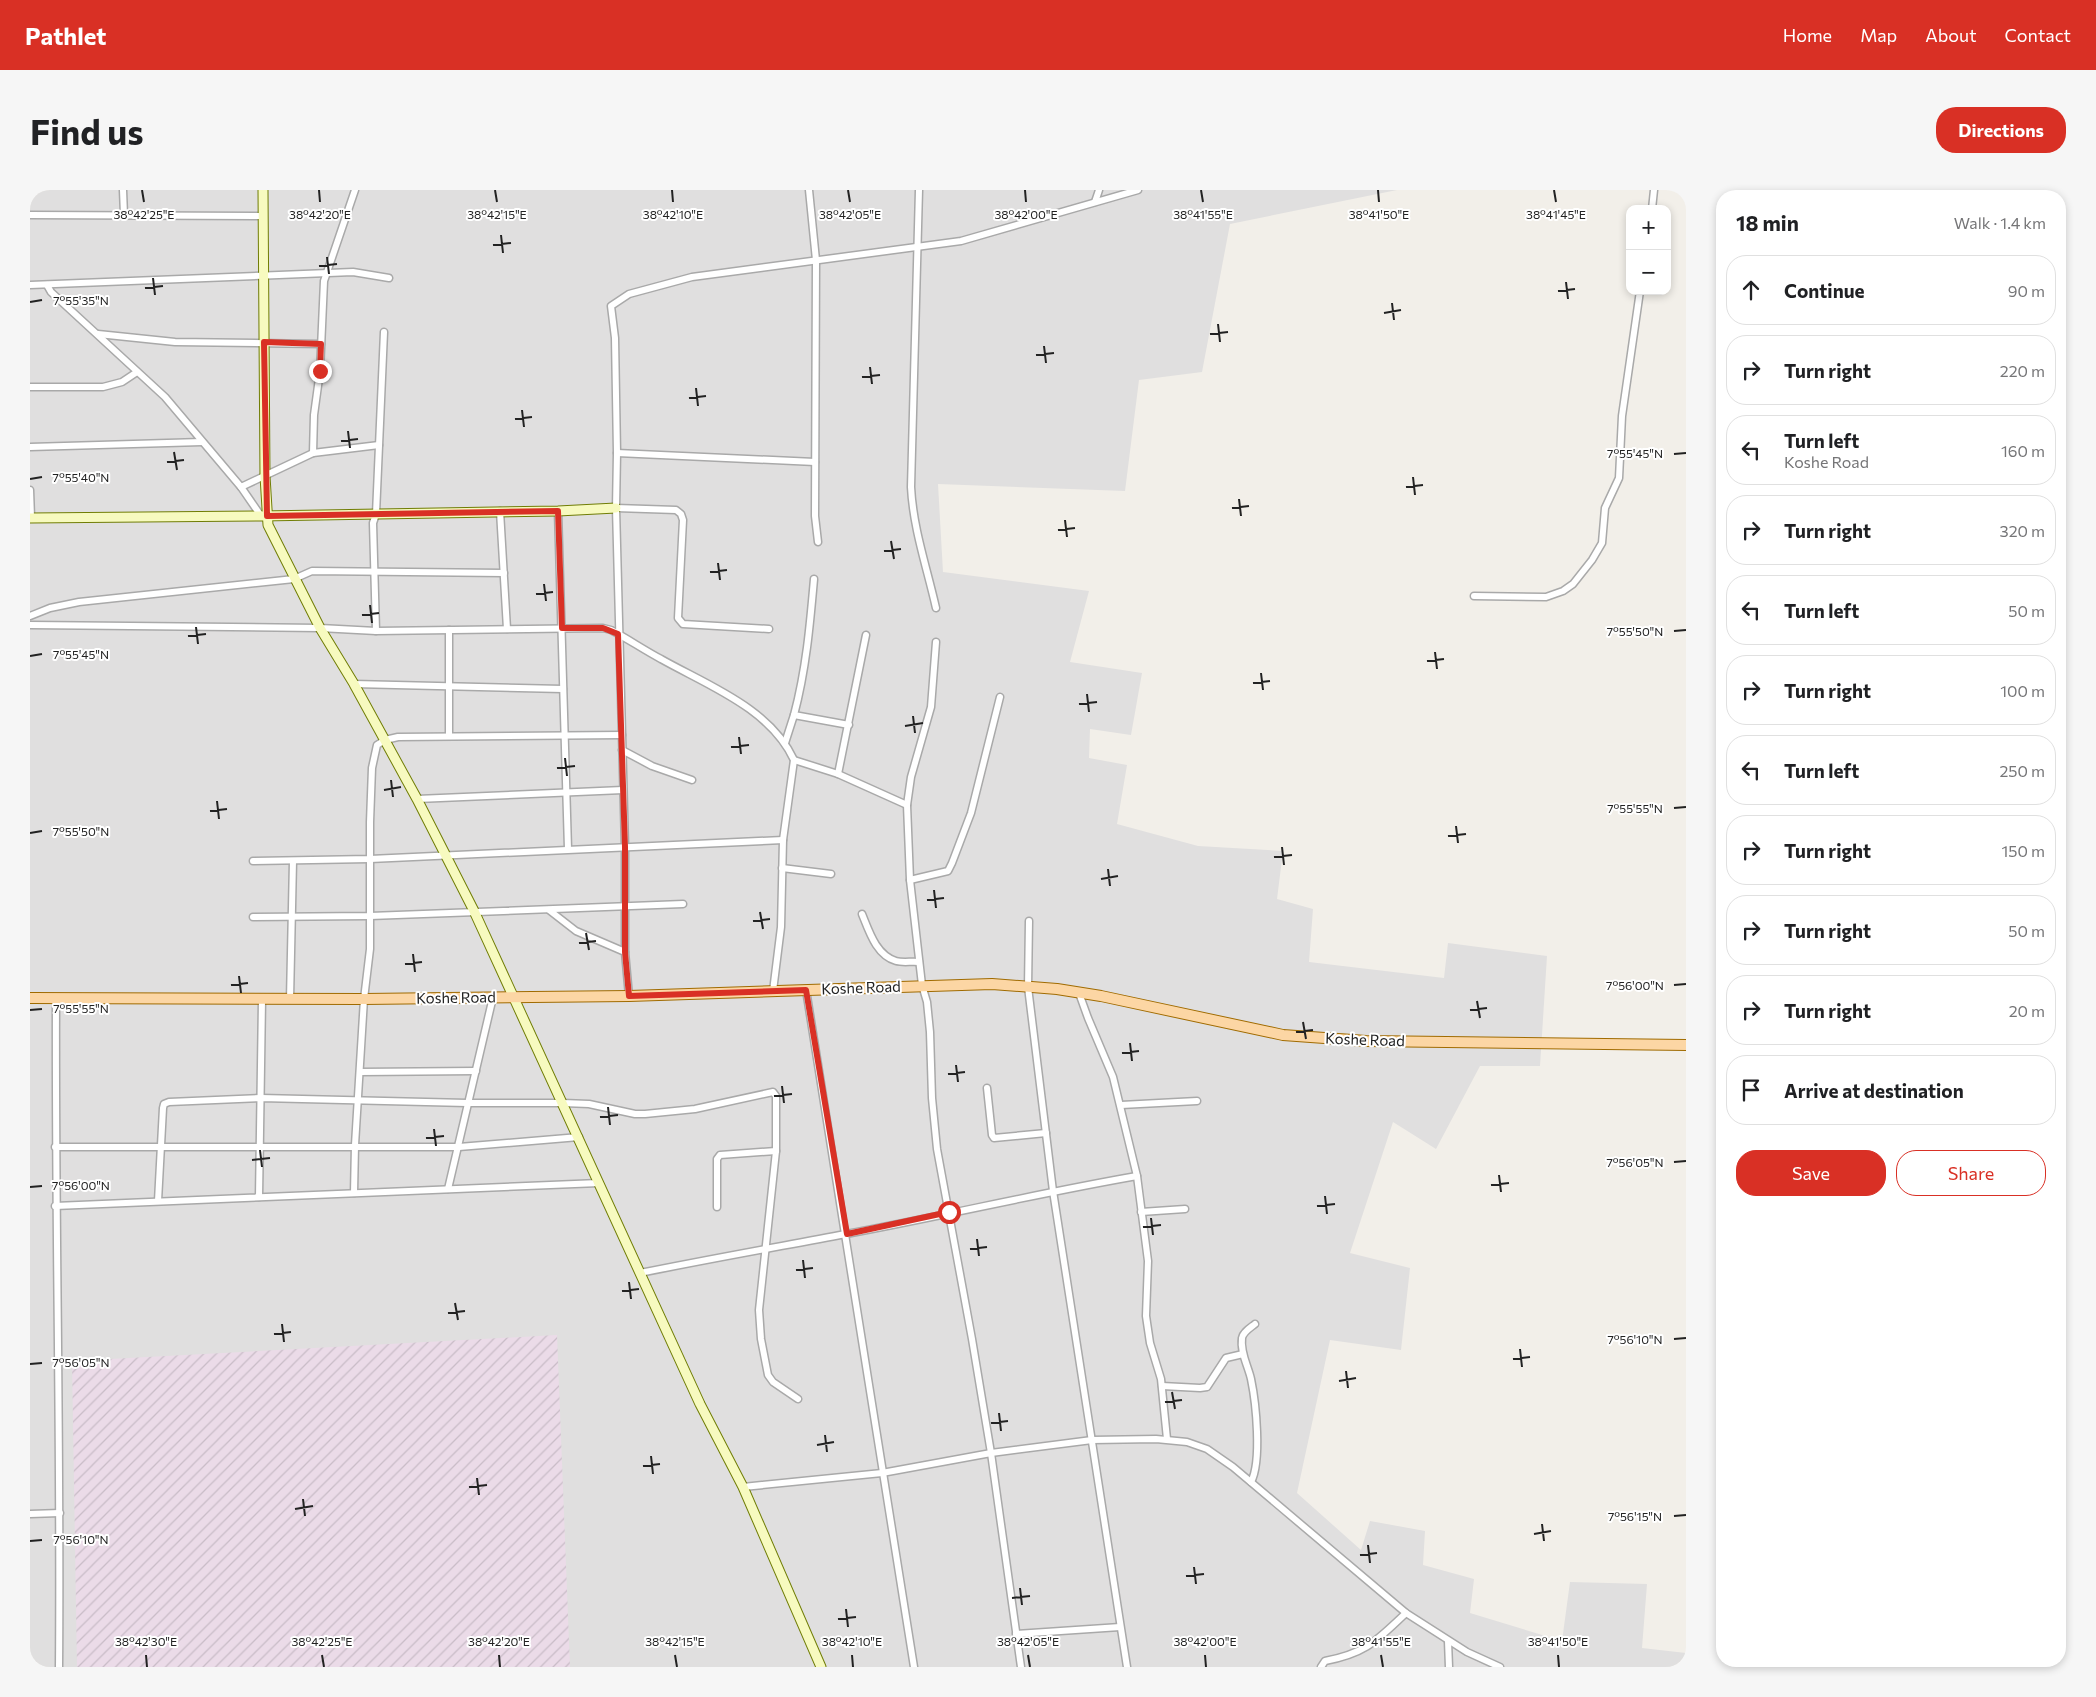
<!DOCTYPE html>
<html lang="en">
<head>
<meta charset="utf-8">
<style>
	:root { --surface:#fff; --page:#f6f6f6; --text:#202124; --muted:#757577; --line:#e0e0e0; --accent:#d93025 }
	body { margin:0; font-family:Commissioner,sans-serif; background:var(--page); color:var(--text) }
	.controls { position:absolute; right:15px; top:15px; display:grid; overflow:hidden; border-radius:10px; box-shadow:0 2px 8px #0003 }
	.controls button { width:45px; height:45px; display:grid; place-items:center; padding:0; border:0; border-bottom:1px solid var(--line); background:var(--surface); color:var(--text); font:25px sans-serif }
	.stop { position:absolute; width:15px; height:15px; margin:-11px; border:4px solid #d93025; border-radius:50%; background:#fff }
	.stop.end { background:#d93025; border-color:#fff; box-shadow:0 1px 5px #0008 }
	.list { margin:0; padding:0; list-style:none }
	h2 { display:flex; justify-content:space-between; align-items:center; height:65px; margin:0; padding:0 20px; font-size:21px }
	h2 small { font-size:16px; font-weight:400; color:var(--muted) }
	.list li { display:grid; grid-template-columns:32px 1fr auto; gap:15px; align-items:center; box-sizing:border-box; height:70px; margin:0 10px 10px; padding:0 10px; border:1px solid var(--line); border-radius:20px }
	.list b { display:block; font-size:19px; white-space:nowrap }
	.list p { margin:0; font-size:16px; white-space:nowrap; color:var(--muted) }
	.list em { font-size:16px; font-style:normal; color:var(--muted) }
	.actions { display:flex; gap:10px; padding:15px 20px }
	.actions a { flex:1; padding:11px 0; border:1px solid var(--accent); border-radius:20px; text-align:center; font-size:18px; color:var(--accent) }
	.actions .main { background:var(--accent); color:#fff }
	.icon { flex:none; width:28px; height:28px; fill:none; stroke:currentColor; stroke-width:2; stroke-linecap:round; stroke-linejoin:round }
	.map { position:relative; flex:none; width:1656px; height:1477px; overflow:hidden; border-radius:20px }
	header { display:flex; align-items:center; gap:30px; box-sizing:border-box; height:70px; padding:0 25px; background:var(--accent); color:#fff }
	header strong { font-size:24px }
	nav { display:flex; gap:28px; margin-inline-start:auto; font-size:18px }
	.intro { display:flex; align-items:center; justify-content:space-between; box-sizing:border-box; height:120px; padding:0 30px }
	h1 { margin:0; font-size:35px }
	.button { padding:12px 22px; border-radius:20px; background:var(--accent); color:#fff; font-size:18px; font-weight:700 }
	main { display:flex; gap:30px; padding:0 30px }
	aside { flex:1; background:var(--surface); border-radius:20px; box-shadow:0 2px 8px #0003 }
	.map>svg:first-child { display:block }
	.residential { fill:#e0dfdf }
	.industrial { fill:url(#industrial-furrows) }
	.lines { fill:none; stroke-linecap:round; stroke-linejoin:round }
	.street-casing { stroke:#a9a9a9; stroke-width:9 }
	.secondary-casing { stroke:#707d05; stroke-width:11 }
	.primary-casing { stroke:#a06b00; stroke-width:12 }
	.street { stroke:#fff; stroke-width:6 }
	.secondary { stroke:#f7fabf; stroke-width:9 }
	.primary { stroke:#fcd6a4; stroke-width:10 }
	.route { stroke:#d93025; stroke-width:6 }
	.ticks { fill:none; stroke:#222; stroke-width:2 }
	.labels { text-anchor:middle; stroke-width:4; stroke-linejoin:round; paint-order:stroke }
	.street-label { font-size:15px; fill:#222; stroke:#fff }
	.ticks-label { font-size:12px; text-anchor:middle; fill:#222; stroke:#fff; stroke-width:4; stroke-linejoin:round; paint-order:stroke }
</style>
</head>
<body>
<header>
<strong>Pathlet</strong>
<nav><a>Home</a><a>Map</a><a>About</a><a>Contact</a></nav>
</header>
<div class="intro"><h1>Find us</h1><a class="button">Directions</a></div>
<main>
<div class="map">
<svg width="1656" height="1477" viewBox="0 0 1656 1477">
	<defs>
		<pattern id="industrial-furrows" width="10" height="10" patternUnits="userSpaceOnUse" patternTransform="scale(1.25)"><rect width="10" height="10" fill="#ebdbe8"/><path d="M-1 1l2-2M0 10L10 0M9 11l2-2" fill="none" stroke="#c9bcc7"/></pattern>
	</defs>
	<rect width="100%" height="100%" fill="#f2efe9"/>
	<!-- residential -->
	<path class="residential" d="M0,0h1367l-167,34 -28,148 -63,8 -14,111 -187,-7 5,88 146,19 -19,71 72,11 -11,62 -41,-6 -1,29 38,7 -10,59 81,22 85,5 -6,48 36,10 -4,53 135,16 4,-35 99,13 -7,110h-60l-44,83 -43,-27 -43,131 60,15 -9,82 -71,-10 -33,153 64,57 9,-29 55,10 -2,34 51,14 -4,34 92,28 8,-59 77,2 -5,64 44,5v14h-1656z"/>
	<!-- industrial -->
	<path class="industrial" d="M527,1145l13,332h-493l-5,-306z"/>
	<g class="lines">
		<!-- street casing -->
		<g class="street-casing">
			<g id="street">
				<path d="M93,0l1,25"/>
				<path d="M779,0l7,70 -1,256 3,26"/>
				<path d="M889,0l-8,297c2,41 16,81 25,121"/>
				<path d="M1065,12l4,-12"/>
				<path d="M1622,19l2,-19"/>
				<path d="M0,25l233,1"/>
				<path d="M0,95l323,-13 36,6"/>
				<path d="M17,95l4,7 114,105 76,90 20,29"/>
				<path d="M68,144l77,8 146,2"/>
				<path d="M0,197h73l19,-5 15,-10"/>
				<path d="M0,257l172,-5"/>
				<path d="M283,263l1,-38 6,-44 4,-90 31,-91"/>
				<path d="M587,263l198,9"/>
				<path d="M211,297l72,-34 66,-8"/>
				<path d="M0,300l1,27"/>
				<path d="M586,318l60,2 5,4 2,6 -5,98 5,6 86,5"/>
				<path d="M470,321l7,118"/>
				<path d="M528,321l10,338"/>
				<path d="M784,389c-4,46 -8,91 -20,136l55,10"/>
				<path d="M1444,406l72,1 17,-6 10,-7 19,-24 10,-17 3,-35 14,-30 3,-62 18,-125"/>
				<path d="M0,426l20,-8 29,-6 215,-23 18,-8 192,2"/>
				<path d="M0,435l290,3 56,3 227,-3 8,2c17,9 33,20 50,29 46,26 109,49 133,101l-11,80 -2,87 -8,64"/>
				<path d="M346,441l-3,-108 3,-9 8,-182"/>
				<path d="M906,452l-5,65 -20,70 -4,28 3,75 12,105 5,17 3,30 2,66 5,51 35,190 19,114 30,214"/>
				<path d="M324,494l209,5"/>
				<path d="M419,546v-106"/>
				<path d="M755,553l9,-28"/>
				<path d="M592,560l30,16 40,14"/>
				<path d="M764,570l44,14 69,31"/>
				<path d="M808,584l28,-139"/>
				<path d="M387,609l206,-9"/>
				<path d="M223,671l117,-2 413,-19"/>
				<path d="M752,678l49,6"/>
				<path d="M880,690l38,-9 4,-8 19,-50 29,-116"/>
				<path d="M519,720l27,21 49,21 4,44"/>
				<path d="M832,724c7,17 14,41 34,47 7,2 16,0 23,1"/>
				<path d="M223,727l117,-1 313,-12"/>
				<path d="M999,731l-1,66 25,204 74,476"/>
				<path d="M595,762v-105l-9,-339 1,-55 -2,-115 -4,-32 18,-12 63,-17 269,-36 177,-51"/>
				<path d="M776,800c38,225 70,451 108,677"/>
				<path d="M1049,803l9,25 25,59 24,99 11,85 -2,55 4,27 11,36 6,60"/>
				<path d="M26,808c-1,223 5,446 3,669"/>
				<path d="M260,809l3,-138"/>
				<path d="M330,882l116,-1"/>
				<path d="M957,898l5,47 2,3 52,-5"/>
				<path d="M1091,915l76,-4"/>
				<path d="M25,957h404l120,-10"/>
				<path d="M418,999l45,-192"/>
				<path d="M324,1003l1,-48 9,-146 6,-50v-127l2,-54 5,-23 8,-5 13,-3 224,-2"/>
				<path d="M229,1007l3,-197"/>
				<path d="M128,1011l5,-93 1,-4 5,-2 92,-4 206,5h96l26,1 46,10h10l50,-5 78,-17 3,4v55l-17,159 2,29 7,36 5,7 25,17"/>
				<path d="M25,1016l544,-23"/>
				<path d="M687,1017v-48l3,-4 56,-4"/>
				<path d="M1111,1022l44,-3"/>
				<path d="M610,1083c69,-14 137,-26 206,-39 97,-18 193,-41 291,-58"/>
				<path d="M1132,1196l38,2 7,-1 19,-29 17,-4"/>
				<path d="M1221,1292c11,-21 5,-79 0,-103 -3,-13 -11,-27 -9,-41 1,-6 8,-10 13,-14"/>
				<path d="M713,1297l139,-14 109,-20 101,-13 64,-1 31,3 20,7 26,18 173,146 61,39 33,15"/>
				<path d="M0,1324l30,-1"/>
				<path d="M986,1444l104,-7"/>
				<path d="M1418,1451l1,26"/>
				<path d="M1291,1477l4,-6c42,-8 52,-21 81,-48"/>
			</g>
		</g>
		<!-- secondary casing -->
		<g class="secondary-casing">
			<g id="secondary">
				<path d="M233,0l2,286 3,49 52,103 34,56 63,115 57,112 226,493 43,83 78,180"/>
				<path d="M0,328l231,-2 297,-5 58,-3"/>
			</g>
		</g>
		<!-- primary casing -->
		<g class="primary-casing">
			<path id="primary" d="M0,808l334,1 265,-3 363,-12 65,5 44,7 182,39 83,6 320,4"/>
		</g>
		<!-- street -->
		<use href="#street" class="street"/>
		<!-- secondary -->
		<use href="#secondary" class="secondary"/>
		<!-- primary -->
		<use href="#primary" class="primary"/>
	</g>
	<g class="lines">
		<!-- route -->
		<path class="route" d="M290,181l1,-27 -57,-2 3,174 291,-5 4,117h41l15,6 7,213v105l4,44 177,-6 41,244 102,-22"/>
	</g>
	<!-- ticks -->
	<path class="ticks" d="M112,0l2,12M289,0l1,12M465,0l2,12M642,0l1,12M818,0l2,12M995,0l1,12M1171,0l2,12M1348,0l1,12M1524,0l2,12M471,45l2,18M463,55l18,-2M297,67l2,17M289,76l18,-2M123,88l2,17M1536,92l2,17M115,98l18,-2M1528,101l17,-2M0,112l12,-2M1362,113l2,17M1354,123l17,-3M1188,134l2,18M1180,144l18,-2M1014,156l2,17M1006,165l18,-2M840,177l2,17M832,187l18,-2M666,198l2,18M659,208l17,-2M492,220l2,17M485,229l17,-2M318,241l2,17M311,251l17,-2M144,262l3,18M1644,264l12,-1M137,272l17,-2M1383,287l2,18M0,289l12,-2M1376,297l17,-2M1209,309l2,17M1202,318l17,-2M1035,330l2,17M1028,340l17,-2M861,351l3,18M854,361l17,-2M688,373l2,17M680,382l17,-2M514,394l2,17M506,404l17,-2M340,415l2,18M332,425l17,-2M166,437l2,17M1644,441l12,-1M158,446l18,-2M1405,462l2,17M0,466l12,-2M1397,471l17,-2M1231,483l2,17M1223,493l17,-2M1057,504l2,18M1049,514l18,-2M883,526l2,17M875,536l18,-3M709,547l2,17M701,557l18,-2M535,568l2,18M527,578l18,-2M361,590l2,17M354,600l17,-3M187,611l2,18M1644,618l12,-1M180,621l17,-2M1426,636l2,17M0,643l12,-2M1418,646l18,-2M1252,657l2,18M1244,667l18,-2M1078,679l2,17M1071,689l17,-3M904,700l2,18M897,710l17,-2M730,722l3,17M723,731l17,-2M556,743l3,17M549,753l17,-2M383,764l2,18M375,774l17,-2M209,786l2,17M201,795l17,-2M1644,795l12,-1M1447,811l3,17M0,820l12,-1M1440,820l17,-2M1273,832l3,17M1266,842l17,-2M1100,853l2,18M1092,863l17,-2M926,875l2,17M918,884l17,-2M752,896l2,17M744,906l18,-2M578,917l2,18M570,927l18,-2M404,939l2,17M396,948l18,-2M230,960l2,17M222,970l18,-2M1644,972l12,-1M1469,985l2,17M1461,995l18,-2M0,997l12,-1M1295,1006l2,18M1287,1016l18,-2M1121,1028l2,17M1113,1037l18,-2M947,1049l2,17M940,1059l17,-2M773,1070l2,18M766,1080l17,-2M599,1092l2,17M592,1101l17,-2M425,1113l3,17M418,1123l17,-2M252,1134l2,18M244,1144l17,-2M1644,1149l12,-1M1490,1159l2,18M1483,1169l17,-2M0,1174l12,-1M1316,1181l2,17M1309,1191l17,-3M1142,1202l3,17M1135,1212l17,-2M969,1223l2,18M961,1233l17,-2M795,1245l2,17M787,1255l17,-3M621,1266l2,18M613,1276l17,-2M447,1288l2,17M439,1297l18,-2M273,1309l2,17M265,1319l18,-3M1644,1326l12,-1M1512,1334l2,17M1504,1344l17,-3M0,1351l12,-1M1338,1355l2,18M1330,1365l17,-2M1164,1377l2,17M1156,1386l18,-2M990,1398l2,17M982,1408l18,-2M816,1419l2,18M808,1429l18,-2M116,1465l1,12M292,1465l2,12M469,1465l1,12M645,1465l2,12M822,1465l1,12M998,1465l2,12M1175,1465l1,12M1351,1465l2,12M1528,1465l1,12"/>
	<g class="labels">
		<!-- street labels -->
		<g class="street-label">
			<text transform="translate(831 798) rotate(-2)" y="5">Koshe Road</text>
			<text transform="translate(426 808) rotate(-1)" y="5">Koshe Road</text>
			<text transform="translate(1335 850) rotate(2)" y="5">Koshe Road</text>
		</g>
	</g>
	<g class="ticks-label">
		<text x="114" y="29">38°42'25"E</text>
		<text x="290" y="29">38°42'20"E</text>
		<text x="467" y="29">38°42'15"E</text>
		<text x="643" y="29">38°42'10"E</text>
		<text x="820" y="29">38°42'05"E</text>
		<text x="996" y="29">38°42'00"E</text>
		<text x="1173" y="29">38°41'55"E</text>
		<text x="1349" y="29">38°41'50"E</text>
		<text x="1526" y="29">38°41'45"E</text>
		<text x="51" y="115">7°55'35"N</text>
		<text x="1605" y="268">7°55'45"N</text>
		<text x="51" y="292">7°55'40"N</text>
		<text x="1605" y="446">7°55'50"N</text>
		<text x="51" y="469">7°55'45"N</text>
		<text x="1605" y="623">7°55'55"N</text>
		<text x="51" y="646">7°55'50"N</text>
		<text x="1605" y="800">7°56'00"N</text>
		<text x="51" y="823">7°55'55"N</text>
		<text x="1605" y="977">7°56'05"N</text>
		<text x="51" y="1000">7°56'00"N</text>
		<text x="1605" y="1154">7°56'10"N</text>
		<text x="51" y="1177">7°56'05"N</text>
		<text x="1605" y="1331">7°56'15"N</text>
		<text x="51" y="1354">7°56'10"N</text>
		<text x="116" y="1456">38°42'30"E</text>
		<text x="292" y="1456">38°42'25"E</text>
		<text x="469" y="1456">38°42'20"E</text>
		<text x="645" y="1456">38°42'15"E</text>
		<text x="822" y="1456">38°42'10"E</text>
		<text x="998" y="1456">38°42'05"E</text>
		<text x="1175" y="1456">38°42'00"E</text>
		<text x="1351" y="1456">38°41'55"E</text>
		<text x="1528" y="1456">38°41'50"E</text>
	</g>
</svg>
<div class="controls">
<button>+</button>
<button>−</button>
</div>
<div class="stop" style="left:919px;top:1022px"></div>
<div class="stop end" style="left:290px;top:181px"></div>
</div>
<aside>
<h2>18 min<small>Walk · 1.4 km</small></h2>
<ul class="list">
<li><svg class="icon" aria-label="ahead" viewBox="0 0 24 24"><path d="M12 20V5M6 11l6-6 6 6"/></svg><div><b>Continue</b></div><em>90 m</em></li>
<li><svg class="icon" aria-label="right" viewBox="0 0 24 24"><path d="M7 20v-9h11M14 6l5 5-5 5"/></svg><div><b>Turn right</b></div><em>220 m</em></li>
<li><svg class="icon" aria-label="left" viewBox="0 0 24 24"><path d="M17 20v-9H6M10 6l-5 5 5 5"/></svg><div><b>Turn left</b><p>Koshe Road</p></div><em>160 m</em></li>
<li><svg class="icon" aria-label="right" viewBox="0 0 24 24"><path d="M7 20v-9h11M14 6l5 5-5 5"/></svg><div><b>Turn right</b></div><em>320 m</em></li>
<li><svg class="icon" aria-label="left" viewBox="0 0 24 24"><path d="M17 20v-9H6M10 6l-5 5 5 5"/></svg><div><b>Turn left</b></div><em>50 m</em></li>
<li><svg class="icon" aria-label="right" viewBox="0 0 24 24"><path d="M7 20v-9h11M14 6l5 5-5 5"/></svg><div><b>Turn right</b></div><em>100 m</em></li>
<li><svg class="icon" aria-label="left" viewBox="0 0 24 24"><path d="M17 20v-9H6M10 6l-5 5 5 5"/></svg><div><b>Turn left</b></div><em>250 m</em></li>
<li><svg class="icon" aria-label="right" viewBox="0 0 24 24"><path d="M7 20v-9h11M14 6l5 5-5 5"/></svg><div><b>Turn right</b></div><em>150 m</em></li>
<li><svg class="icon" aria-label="right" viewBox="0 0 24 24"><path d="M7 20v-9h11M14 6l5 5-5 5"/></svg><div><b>Turn right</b></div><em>50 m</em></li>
<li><svg class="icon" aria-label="right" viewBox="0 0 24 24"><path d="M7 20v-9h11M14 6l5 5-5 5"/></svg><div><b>Turn right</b></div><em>20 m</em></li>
<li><svg class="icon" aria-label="arrive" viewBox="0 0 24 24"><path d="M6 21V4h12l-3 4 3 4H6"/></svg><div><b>Arrive at destination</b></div></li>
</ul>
<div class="actions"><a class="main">Save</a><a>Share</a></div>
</aside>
</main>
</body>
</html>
